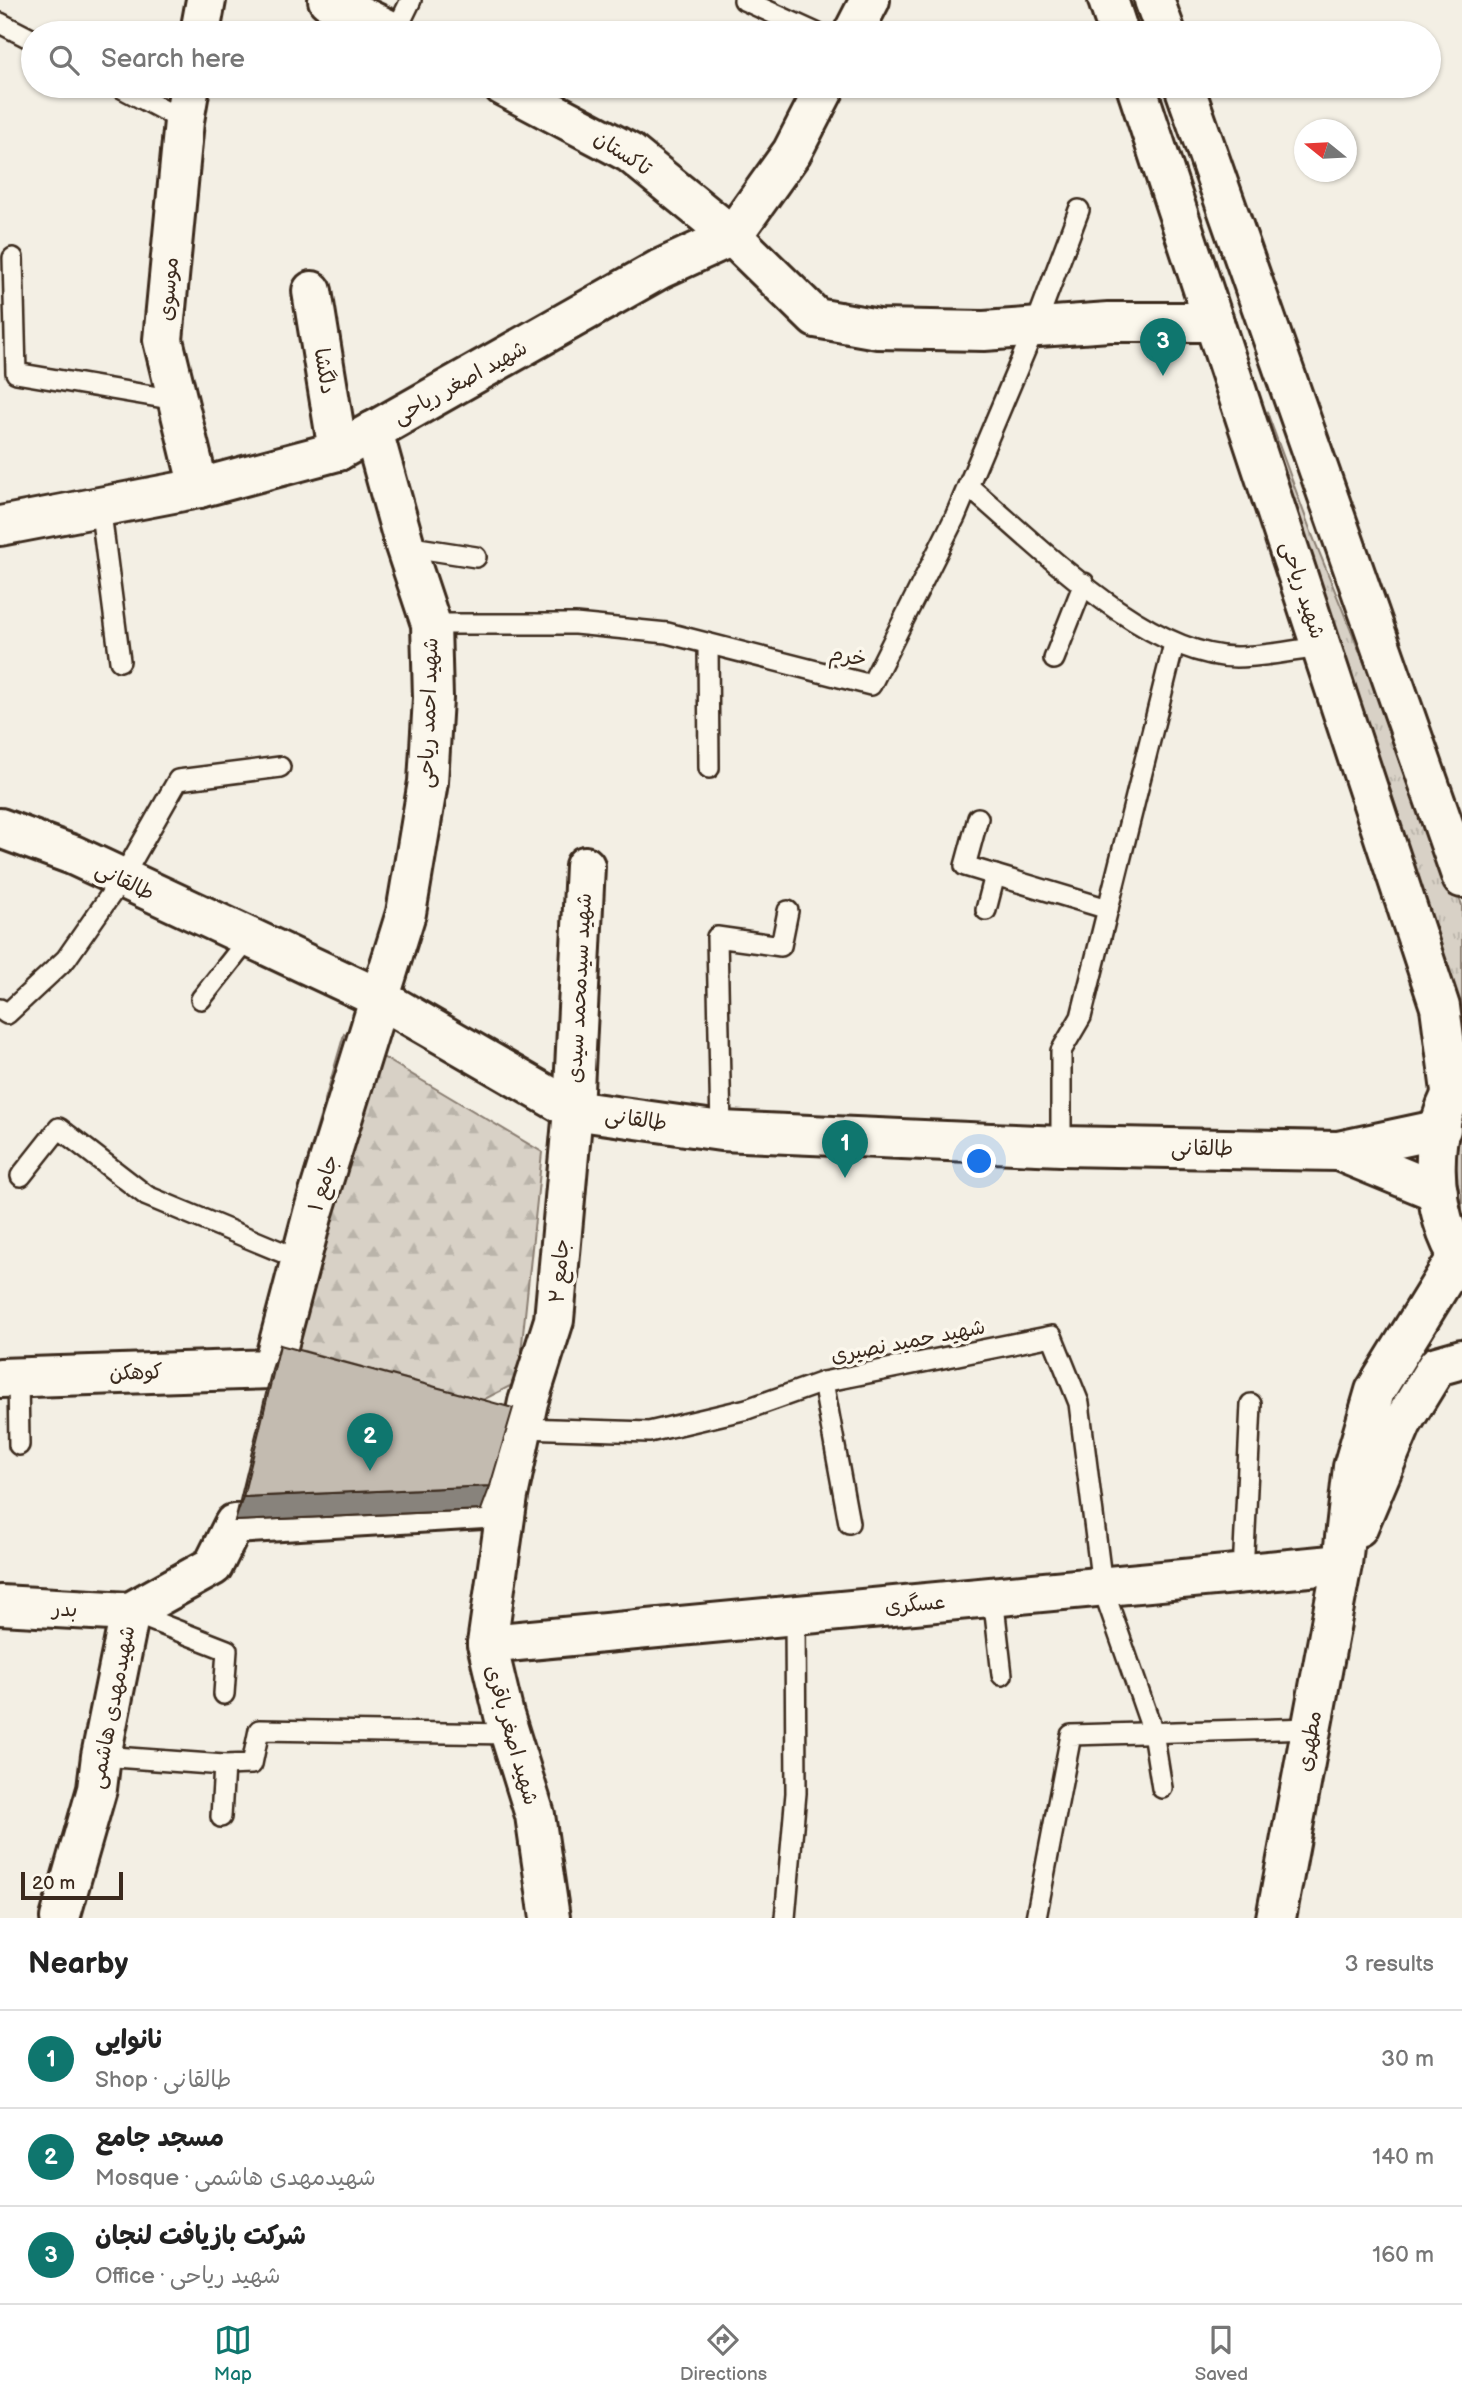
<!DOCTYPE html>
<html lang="en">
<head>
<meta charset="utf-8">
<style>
	:root { --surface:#fff; --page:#f6f6f6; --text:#222; --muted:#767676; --line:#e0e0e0; --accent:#0f766e }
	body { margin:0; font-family:"Balsamiq Sans","Playpen Sans Arabic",sans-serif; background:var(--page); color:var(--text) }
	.compass { position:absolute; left:1294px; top:119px; width:63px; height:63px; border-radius:50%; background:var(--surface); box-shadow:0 2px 5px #0004; rotate:288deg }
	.scale { position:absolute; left:21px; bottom:18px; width:102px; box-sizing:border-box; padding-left:7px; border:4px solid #3b2a1e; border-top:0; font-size:19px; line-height:24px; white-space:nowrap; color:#3b2a1e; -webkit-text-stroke:5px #fbf7ec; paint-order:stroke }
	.you { position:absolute; left:980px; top:1162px; width:24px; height:24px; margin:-18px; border:5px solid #fff; border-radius:50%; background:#1a73e8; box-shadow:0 0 0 10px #1a73e833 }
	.badge { display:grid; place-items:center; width:46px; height:46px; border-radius:50%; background:var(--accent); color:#fff; font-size:23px; font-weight:700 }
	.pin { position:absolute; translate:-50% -58px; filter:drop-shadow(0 2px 4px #0008) }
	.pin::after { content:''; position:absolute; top:37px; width:24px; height:21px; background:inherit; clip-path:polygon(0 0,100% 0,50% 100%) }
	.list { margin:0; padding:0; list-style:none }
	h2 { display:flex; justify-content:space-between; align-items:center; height:91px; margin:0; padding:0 28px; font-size:30px }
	h2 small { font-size:23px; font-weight:400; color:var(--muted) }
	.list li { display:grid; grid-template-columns:46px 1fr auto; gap:21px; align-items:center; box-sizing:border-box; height:98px; padding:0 28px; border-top:2px solid var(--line) }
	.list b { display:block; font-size:26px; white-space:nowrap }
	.list p { margin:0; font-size:23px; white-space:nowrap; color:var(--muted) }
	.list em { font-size:23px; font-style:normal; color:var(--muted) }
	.icon { flex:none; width:38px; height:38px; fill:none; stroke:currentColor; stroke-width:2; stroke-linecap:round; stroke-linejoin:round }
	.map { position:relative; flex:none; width:1462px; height:1918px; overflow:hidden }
	.search { position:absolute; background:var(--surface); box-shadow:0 2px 5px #0004; left:21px; right:21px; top:21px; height:77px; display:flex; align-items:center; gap:18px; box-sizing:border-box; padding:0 24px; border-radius:38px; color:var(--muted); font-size:26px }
	.sheet { height:385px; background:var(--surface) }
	nav { display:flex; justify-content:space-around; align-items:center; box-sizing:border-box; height:98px; border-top:2px solid var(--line); background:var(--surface); font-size:19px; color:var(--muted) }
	nav a { display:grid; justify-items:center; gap:4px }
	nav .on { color:var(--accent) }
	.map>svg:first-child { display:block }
	.grass { fill:url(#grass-tufts); stroke:#8a7e72; stroke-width:2 }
	.forest { fill:url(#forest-firs); stroke:#8a7e72; stroke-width:2 }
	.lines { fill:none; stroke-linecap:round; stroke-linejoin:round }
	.lane-casing { stroke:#3b2a1e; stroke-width:24 }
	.street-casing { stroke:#3b2a1e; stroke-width:44 }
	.secondary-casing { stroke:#3b2a1e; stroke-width:44 }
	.primary-casing { stroke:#3b2a1e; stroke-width:44 }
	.lane { stroke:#fbf7ec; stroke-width:19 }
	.street { stroke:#fbf7ec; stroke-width:38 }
	.secondary { stroke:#fbf7ec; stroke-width:38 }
	.primary { stroke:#fbf7ec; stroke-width:38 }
	.wall { fill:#a8a197; stroke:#3b2a1e; stroke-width:2 }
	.shaded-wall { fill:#88837b; stroke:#3b2a1e; stroke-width:2 }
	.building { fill:#c3bbb0; stroke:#3b2a1e; stroke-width:2 }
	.labels { text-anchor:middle; stroke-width:7; stroke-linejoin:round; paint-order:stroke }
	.street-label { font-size:21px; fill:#3b2a1e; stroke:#fbf7ec }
</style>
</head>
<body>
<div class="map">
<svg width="1462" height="1918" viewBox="0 0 1462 1918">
	<defs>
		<pattern id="grass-tufts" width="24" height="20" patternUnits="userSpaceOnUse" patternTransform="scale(1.75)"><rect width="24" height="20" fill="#d8d1c6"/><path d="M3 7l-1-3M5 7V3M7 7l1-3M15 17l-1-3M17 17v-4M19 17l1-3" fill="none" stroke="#bab4aa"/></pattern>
		<pattern id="forest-firs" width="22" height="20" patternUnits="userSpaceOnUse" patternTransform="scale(1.75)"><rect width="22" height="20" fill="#d8d1c6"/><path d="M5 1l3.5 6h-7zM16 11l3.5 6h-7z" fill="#bab4aa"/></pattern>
	</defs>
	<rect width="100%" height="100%" fill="#f3efe4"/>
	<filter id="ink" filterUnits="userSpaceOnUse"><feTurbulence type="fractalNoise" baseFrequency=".0143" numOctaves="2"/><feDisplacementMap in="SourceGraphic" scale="14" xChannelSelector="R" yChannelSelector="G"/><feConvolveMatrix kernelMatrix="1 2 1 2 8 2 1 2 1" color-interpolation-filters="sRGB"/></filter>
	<g filter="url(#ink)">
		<!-- grass -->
		<g class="grass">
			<path d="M1267,412l44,120 151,373v123l-205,-607z"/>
			<path d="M1462,1095v140l-13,-58z"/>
		</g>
		<!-- forest -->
		<path class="forest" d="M344,1034l198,118 -24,230 -35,18 -197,-54 8,-139z"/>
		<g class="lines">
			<!-- lane casing -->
			<g class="lane-casing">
				<g id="lane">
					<path d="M744,0l72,33"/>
					<path d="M0,23l33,17"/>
					<path d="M395,33l16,-33"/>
					<path d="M118,86l66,35"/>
					<path d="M13,258l3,115 160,27"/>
					<path d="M968,486c68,57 176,170 268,171 28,0 58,-7 86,-10"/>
					<path d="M100,505l20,156"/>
					<path d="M405,546l71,11"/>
					<path d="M431,624h144l92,9 204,52 84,-168 80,-190 44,-117"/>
					<path d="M708,645l1,123"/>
					<path d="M1054,659l30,-76"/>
					<path d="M978,818l-13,48 143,43"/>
					<path d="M986,910l9,-35"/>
					<path d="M201,999l48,-61"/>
					<path d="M0,1009l7,5 59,-55 55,-79 57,-100 102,-13"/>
					<path d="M721,1131l-4,-194 64,9 7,-35"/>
					<path d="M1061,1146v-95l20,-34 93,-373"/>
					<path d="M21,1176l38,-48 88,68 154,64"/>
					<path d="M18,1377l1,68"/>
					<path d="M823,1382l26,141"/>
					<path d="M522,1428l127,4 98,-23 76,-27 229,-46 27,67 23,183 51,146 9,56"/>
					<path d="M1243,1573l8,-169"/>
					<path d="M993,1596l9,79"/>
					<path d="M130,1612l97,38 -3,44"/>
					<path d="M101,1756l123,9 28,-1 7,-34 251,4"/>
					<path d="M221,1817l3,-52"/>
					<path d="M785,1918l11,-125 -1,-178"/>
					<path d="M1036,1918l35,-183 240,-7"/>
				</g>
			</g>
			<!-- street casing -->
			<g class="street-casing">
				<g id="street">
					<path d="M328,0l68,33"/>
					<path d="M200,33l6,-33"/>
					<path d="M853,33l17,-33"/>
					<path d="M190,86l-6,35 -21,219 36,148"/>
					<path d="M503,86l127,67 102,83 84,82 62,11 106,2 125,-9h105"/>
					<path d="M312,291l26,160"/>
					<path d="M0,526l199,-38 139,-37 322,-182 72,-33 60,-84 34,-66"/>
					<path d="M0,1378l272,-9 41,-156 93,-300 22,-131 5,-84 -2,-74 -26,-78 -32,-115"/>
					<path d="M0,1605l130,7 83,-46 21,-42 249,-15"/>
					<path d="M487,1644l855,-80"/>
					<path d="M60,1918l37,-129 4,-33 29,-144"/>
					<path d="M550,1918l-15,-103 -31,-100 -17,-71 21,-148 20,-94 26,-82 19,-210 12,-244"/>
				</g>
			</g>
			<!-- secondary casing -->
			<g class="secondary-casing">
				<g id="secondary">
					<path d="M0,828l73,27 306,143 194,112 148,21 340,15 277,5 103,-22"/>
					<path d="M1338,1151l100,41"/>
					<path d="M1358,1527l44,-104 35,-57 25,-7"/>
					<path d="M1276,1918l66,-354 11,-97 22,-76 83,-135"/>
				</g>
			</g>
			<!-- primary casing -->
			<g class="primary-casing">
				<g id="primary">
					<path d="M1108,0l11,33"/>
					<path d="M1154,0l12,33"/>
					<path d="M1136,86l304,921 12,92"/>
					<path d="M1184,86l278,792"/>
					<path d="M1462,1079c-37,43 -33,138 0,182"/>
				</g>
			</g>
			<!-- lane -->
			<use href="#lane" class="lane"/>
			<!-- street -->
			<use href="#street" class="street"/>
			<!-- secondary -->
			<use href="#secondary" class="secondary"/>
			<!-- primary -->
			<use href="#primary" class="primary"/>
		</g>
		<!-- wall -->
		<path class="wall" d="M280,1345l201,165 -246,11 37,-152z"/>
		<!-- shaded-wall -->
		<path class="shaded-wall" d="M490,1486l-9,24 -246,11 8,-24z"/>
		<!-- building -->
		<path class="building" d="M280,1345l233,63 -23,78 -247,11z"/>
	</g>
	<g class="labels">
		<!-- street labels -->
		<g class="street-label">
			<text transform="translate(623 153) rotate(33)" y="7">تاکستان</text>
			<text transform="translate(168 289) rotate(-85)" y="7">موسوی</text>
			<text transform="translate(325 371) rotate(81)" y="7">دلگشا</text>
			<text transform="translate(460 382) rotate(-29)" y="7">شهید اصغر ریاحی</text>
			<text transform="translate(1303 590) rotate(72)" y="7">شهید ریاحی</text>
			<text transform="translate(848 656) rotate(10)" y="7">خرم</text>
			<text transform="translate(428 713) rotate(-88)" y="7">شهید احمد ریاحی</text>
			<text transform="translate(125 881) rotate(26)" y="7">طالقانی</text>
			<text transform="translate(579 988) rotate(-87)" y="7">شهید سیدمحمد سیدی</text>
			<text transform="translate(636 1119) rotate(8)" y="7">طالقانی</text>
			<text transform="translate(1202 1148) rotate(1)" y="7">طالقانی</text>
			<text transform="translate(323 1183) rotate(-73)" y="7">جامع ۱</text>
			<text transform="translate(559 1271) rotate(-85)" y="7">جامع ۲</text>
			<text transform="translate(908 1341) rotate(-11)" y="7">شهید حمید نصیری</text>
			<text transform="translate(136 1372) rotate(-2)" y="7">کوهکن</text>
			<text transform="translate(915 1604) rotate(-5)" y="7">عسگری</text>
			<text transform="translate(65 1609) rotate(3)" y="7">بدر</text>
			<text transform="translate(112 1707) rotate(-79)" y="7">شهیدمهدی هاشمی</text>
			<text transform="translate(512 1735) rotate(74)" y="7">شهید اصغر باقری</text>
			<text transform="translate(1309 1741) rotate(-80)" y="7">مطهری</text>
		</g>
	</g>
</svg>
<svg class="compass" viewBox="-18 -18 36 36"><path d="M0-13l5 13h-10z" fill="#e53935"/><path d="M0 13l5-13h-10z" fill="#767676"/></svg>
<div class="scale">20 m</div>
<div class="you"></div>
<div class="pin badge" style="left:845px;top:1178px">1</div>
<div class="pin badge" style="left:370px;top:1471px">2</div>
<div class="pin badge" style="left:1163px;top:376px">3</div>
<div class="search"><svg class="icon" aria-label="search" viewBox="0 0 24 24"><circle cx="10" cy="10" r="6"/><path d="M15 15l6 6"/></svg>Search here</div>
</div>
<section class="sheet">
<h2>Nearby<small>3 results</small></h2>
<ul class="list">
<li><span class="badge">1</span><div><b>نانوایی</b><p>Shop · طالقانی</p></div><em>30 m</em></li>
<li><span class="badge">2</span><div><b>مسجد جامع</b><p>Mosque · شهیدمهدی هاشمی</p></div><em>140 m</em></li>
<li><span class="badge">3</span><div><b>شرکت بازیافت لنجان</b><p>Office · شهید ریاحی</p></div><em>160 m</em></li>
</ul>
</section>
<nav>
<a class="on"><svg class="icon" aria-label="map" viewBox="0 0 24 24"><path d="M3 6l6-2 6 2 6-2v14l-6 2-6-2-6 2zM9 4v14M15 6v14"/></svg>Map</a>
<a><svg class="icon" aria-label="directions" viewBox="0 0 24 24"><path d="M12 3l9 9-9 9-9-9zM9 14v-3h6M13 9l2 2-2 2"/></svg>Directions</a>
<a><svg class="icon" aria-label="saved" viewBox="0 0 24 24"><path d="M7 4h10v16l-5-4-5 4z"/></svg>Saved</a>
</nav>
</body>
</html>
